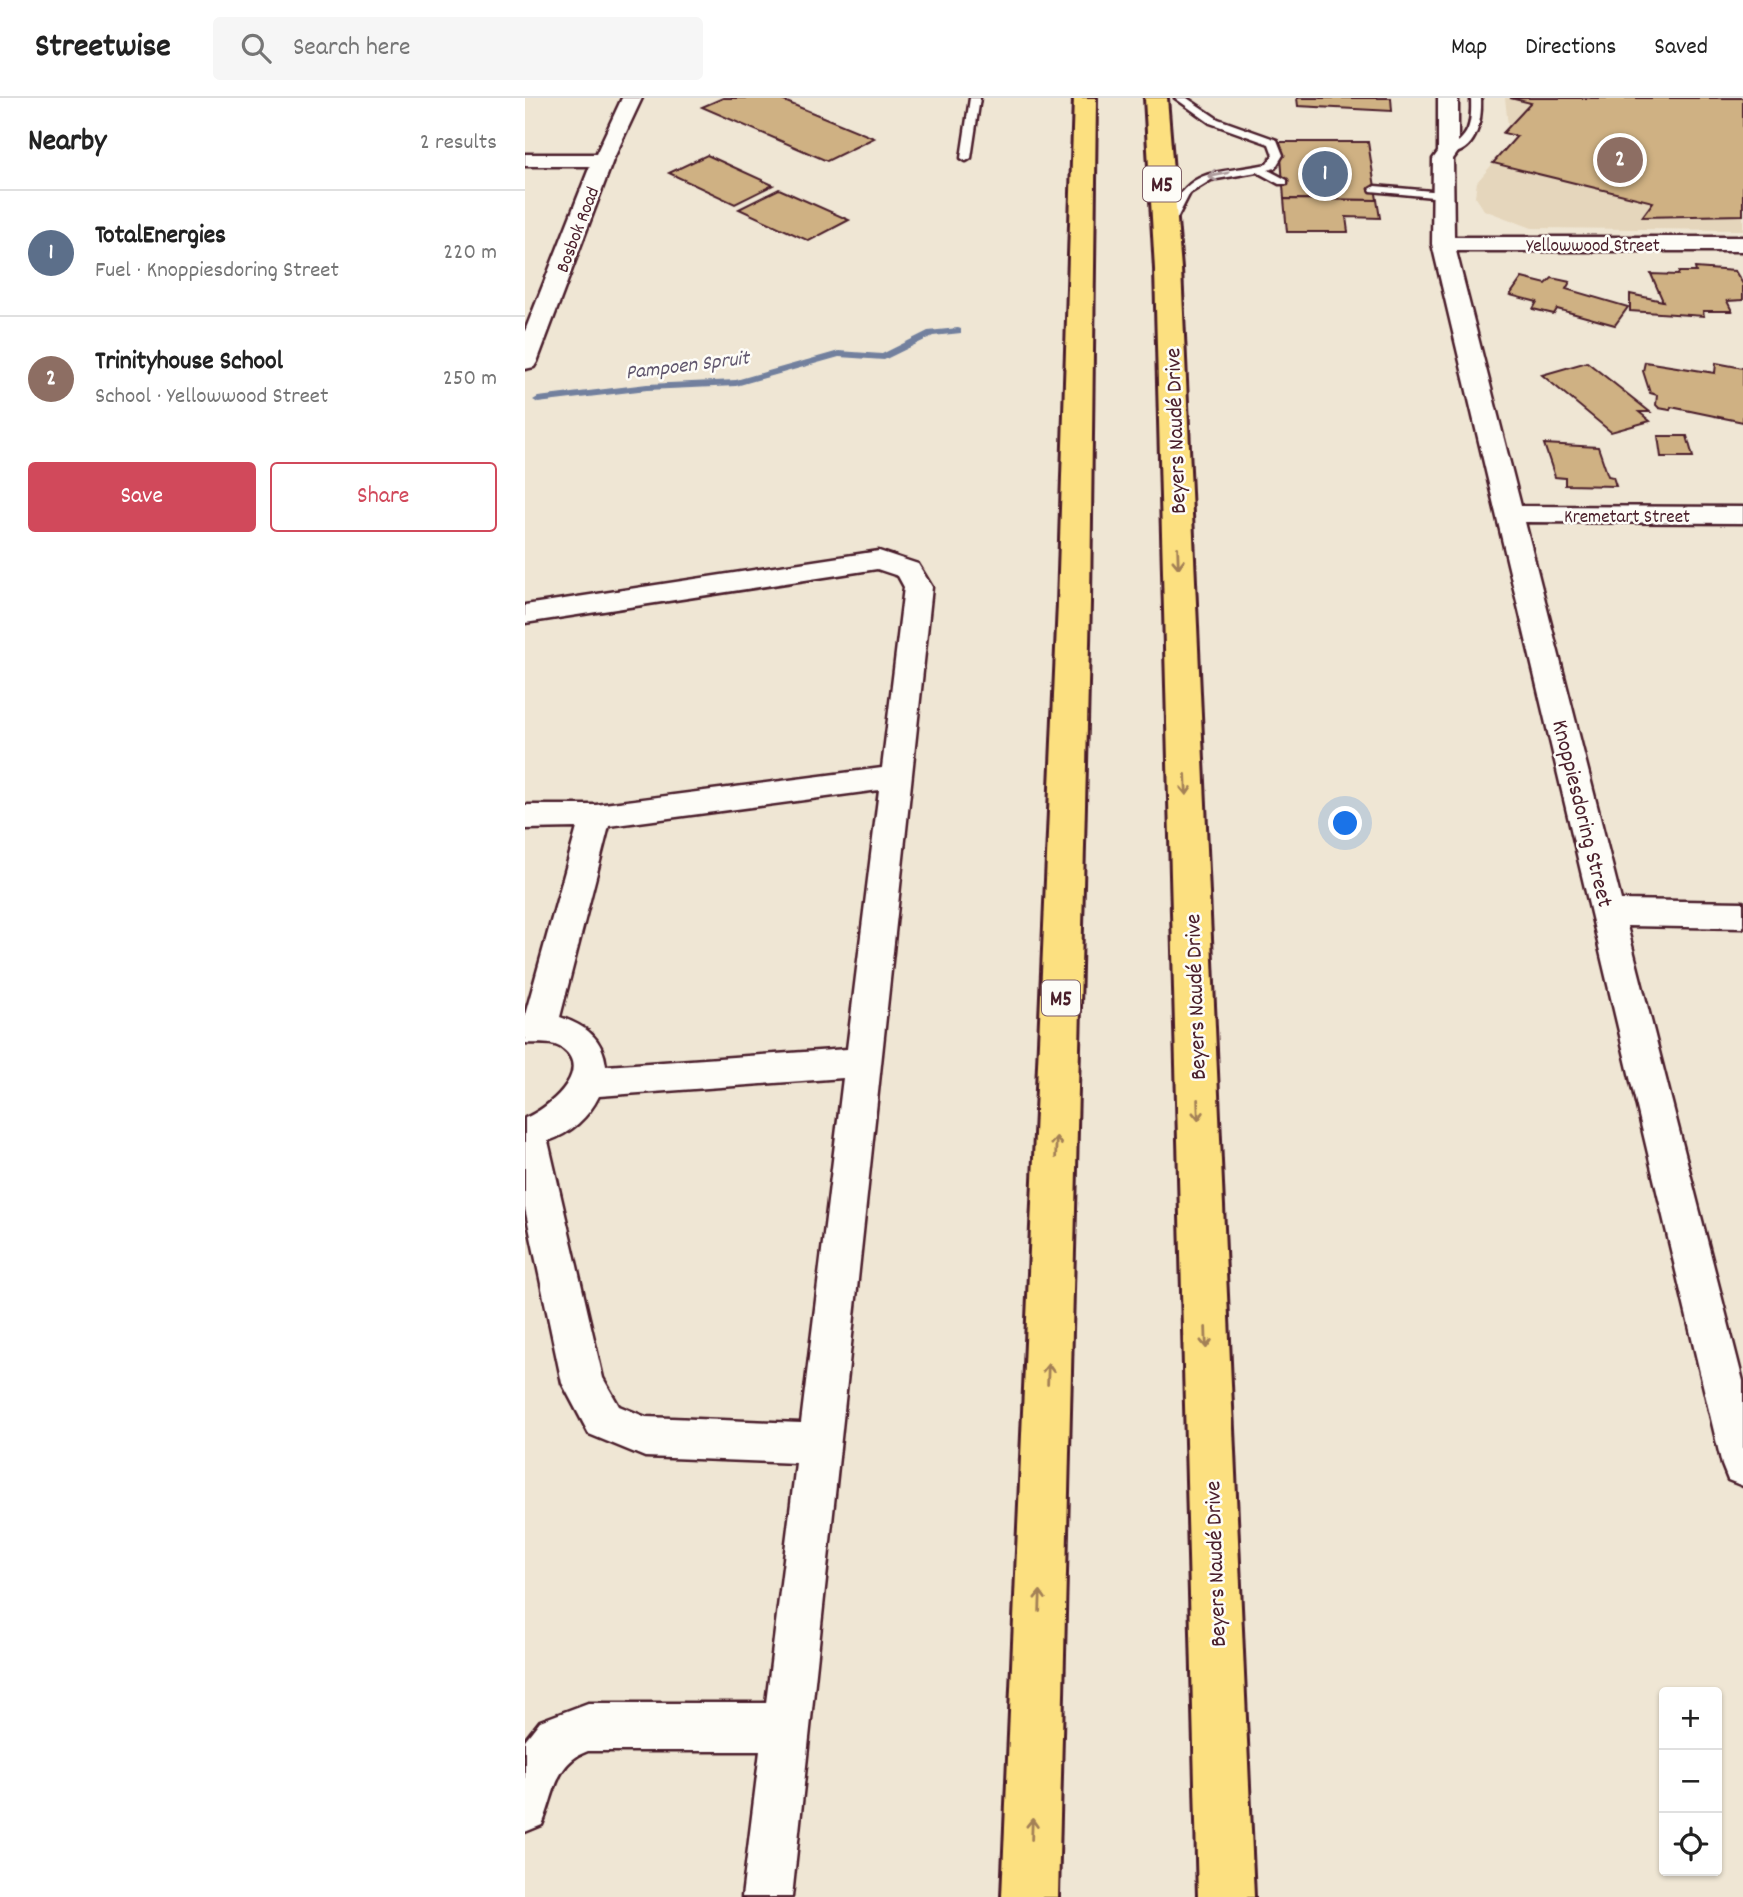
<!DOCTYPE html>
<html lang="en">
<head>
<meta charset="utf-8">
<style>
	:root { --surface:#fff; --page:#f6f6f6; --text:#222; --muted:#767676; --line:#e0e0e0; --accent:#d1495b }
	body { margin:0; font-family:Dekko,sans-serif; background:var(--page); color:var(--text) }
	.controls { position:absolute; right:21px; bottom:21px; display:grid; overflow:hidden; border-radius:7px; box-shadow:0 2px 5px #0004 }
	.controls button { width:63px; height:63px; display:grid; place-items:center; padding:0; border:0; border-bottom:2px solid var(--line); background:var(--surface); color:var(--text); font:35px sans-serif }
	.you { position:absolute; left:821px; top:726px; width:24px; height:24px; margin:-18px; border:5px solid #fff; border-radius:50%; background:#1a73e8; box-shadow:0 0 0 10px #1a73e833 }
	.badge { display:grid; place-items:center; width:46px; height:46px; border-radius:50%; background:var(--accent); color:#fff; font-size:23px; font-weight:700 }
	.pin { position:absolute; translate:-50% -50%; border:4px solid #fff; box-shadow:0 2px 7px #0006 }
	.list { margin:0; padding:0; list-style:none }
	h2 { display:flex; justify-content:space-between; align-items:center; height:91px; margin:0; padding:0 28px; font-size:30px }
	h2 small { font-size:23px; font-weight:400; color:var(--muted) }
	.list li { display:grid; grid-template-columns:46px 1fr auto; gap:21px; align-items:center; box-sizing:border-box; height:126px; padding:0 28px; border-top:2px solid var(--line) }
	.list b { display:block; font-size:26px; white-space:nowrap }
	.list p { margin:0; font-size:23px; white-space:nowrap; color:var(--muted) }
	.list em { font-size:23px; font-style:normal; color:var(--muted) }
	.actions { display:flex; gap:14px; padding:21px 28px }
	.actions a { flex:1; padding:16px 0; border:2px solid var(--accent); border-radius:7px; text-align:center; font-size:24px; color:var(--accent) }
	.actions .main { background:var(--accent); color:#fff }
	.icon { flex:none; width:38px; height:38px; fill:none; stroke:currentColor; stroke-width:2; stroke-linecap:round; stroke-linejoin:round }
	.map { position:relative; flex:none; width:1218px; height:1799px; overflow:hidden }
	header { display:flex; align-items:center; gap:42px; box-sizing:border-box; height:98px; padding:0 35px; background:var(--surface); border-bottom:2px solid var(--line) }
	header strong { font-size:33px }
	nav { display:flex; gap:38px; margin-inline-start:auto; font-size:24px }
	.search { width:490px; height:63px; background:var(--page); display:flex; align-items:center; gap:18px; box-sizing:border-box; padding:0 24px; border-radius:7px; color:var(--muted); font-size:26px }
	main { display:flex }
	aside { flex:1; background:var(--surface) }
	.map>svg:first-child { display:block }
	.built { fill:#e5d6bc }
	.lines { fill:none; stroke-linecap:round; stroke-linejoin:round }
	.stream { fill:#72809e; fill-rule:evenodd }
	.building { fill:#cfb183; stroke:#4a1f2b; stroke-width:2 }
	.service-casing { stroke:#4a1f2b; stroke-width:5 }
	.minor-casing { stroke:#4a1f2b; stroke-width:5 }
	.primary-casing { stroke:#4a1f2b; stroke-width:6 }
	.service { fill:#fdfcf7; fill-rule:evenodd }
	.minor { fill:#fdfcf7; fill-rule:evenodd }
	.primary { fill:#fce080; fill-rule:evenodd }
	.oneway { stroke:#ac999b }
	.oneway2 { stroke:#a38056 }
	.labels { text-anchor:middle; stroke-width:5; stroke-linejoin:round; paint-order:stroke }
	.far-street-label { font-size:19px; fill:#4a1f2b; stroke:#fdfcf7 }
	.shield { fill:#fdfcf7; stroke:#806168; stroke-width:2 }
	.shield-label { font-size:21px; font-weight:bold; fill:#4a1f2b }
	.far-water-label { font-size:21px; font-style:italic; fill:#61576e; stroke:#fdfcf7 }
	.street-label { font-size:23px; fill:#4a1f2b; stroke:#fdfcf7 }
</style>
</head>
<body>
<header>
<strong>Streetwise</strong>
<div class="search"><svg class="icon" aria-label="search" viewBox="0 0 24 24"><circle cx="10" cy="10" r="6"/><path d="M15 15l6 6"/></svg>Search here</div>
<nav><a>Map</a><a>Directions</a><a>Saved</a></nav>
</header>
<main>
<aside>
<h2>Nearby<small>2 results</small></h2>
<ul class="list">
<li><span class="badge" style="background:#5c6f8a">1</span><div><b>TotalEnergies</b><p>Fuel · Knoppiesdoring Street</p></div><em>220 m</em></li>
<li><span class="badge" style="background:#8d6e63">2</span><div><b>Trinityhouse School</b><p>School · Yellowwood Street</p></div><em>250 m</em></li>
</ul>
<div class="actions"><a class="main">Save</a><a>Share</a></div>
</aside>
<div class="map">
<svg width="1218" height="1799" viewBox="0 0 1218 1799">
	<rect width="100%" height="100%" fill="#efe6d4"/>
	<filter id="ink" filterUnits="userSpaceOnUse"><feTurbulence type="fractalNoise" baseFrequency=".0143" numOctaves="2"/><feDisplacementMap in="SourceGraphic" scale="14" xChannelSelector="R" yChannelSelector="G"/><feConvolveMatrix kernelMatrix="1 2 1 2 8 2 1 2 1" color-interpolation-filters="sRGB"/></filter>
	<g filter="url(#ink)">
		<!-- built -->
		<path class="built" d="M980,0h238v132l-211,-2 -48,-18 -9,-14 2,-14 38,-44 -6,-3z"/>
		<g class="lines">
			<!-- stream -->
			<path class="stream" d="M433,230l3,1v4l-28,3 -49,24 -45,-3 -103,29 -89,4 -109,13 -5,-3 5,-3 109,-13 89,-4 103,-29 43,3 46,-23z"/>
		</g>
		<!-- building -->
		<g class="building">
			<path d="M198,0h54l97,40 -47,23 -125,-54z"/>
			<path d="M772,0h94l1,13 -94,-5z"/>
			<path d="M985,0h233v117l-101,2 11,-15 -160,-39 24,-27 -14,-3 28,-30z"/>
			<path d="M755,44h88l9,58 -93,-1z"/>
			<path d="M182,57l66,30 -38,19 -66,-31z"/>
			<path d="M254,91l70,31 -40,21 -70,-32z"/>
			<path d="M759,101l93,1 3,18 -34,-1 2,15h-61z"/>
			<path d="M1170,170l40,3 8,13v16l-16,1 5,10h-29l1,5 -74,-5v-17l33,7 -12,-27 27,1 1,-3h17z"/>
			<path d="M997,180l24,6 6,-6 18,4 -4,7 62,18 -13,18 -58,-16 -3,5 -21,-5 4,-7 -27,-7z"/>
			<path d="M1062,264l63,50h-11l11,9 -39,11 -69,-57z"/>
			<path d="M1120,264l70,11 1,-10 27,5v54l-72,-15 -1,3 -11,-2 -3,-3 1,-10 -7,-2 -7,-22z"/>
			<path d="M1133,338h29l6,21h-32z"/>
			<path d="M1019,346l54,3 10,29 5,1 3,9 -51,-1v-7l-10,-1z"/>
		</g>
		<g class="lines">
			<!-- service casing -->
			<g class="service-casing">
				<g id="service">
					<path d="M445,0h10l-9,60 -5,3 -5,-3z"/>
					<path d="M650,0h12l31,21 59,21 6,15 -8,13 -7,2 19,10v4h-8l-22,-12 -46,8 -21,13 -18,35h-8l-2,-2c28,-62 47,-50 105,-62l6,-9 -4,-11 -59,-21z"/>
					<path d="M946,0h10c1,25 -5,58 -37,56v-4c26,-11 28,-26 27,-52z"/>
					<path d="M850,88l68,6 5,3 -5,3 -72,-7 -1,-2z"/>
				</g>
			</g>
			<!-- minor casing -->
			<g class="minor-casing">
				<g id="minor">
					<path d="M97,0h20l-29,62 -76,202 -3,5 -9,2v-38l65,-165h-65v-12h71z"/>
					<path d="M913,0h20v54l-5,7 1,78h289v14h-287l65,255 222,1v16l-218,-1 96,378 122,2v26l-116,-2 116,455v105l-15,-6 -6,-15 -290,-1221 1,-85 5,-7z"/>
					<path d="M354,453l39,13 14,23 -140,1310h-50l18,-146h-172c-34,12 -33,44 -46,74l-17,7v-92l15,-19 48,-18h178l30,-240 -151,-6 -56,-23 -27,-51 -37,-175v-90c21,-8 68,-46 38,-69 -10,-8 -26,-5 -38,-6v-28l52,-187 -52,1v-24h71l286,-37 22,-181 -6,-11 -21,-7 -352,54v-18zM354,692l-32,259 -241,17c-3,-28 -20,-40 -46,-49l49,-191zM318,980l-42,345 -155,-6 -27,-11 -16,-28 -55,-237c23,-8 40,-23 51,-45z"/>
				</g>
			</g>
			<!-- primary casing -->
			<g class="primary-casing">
				<g id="primary">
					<path d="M549,0h22l-6,505 -32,1294h-56l56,-1294z"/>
					<path d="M620,0h22l14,171 73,1628h-56l-43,-1628z"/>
				</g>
			</g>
			<!-- service -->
			<use href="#service" class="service"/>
			<!-- minor -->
			<use href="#minor" class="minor"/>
			<!-- primary -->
			<use href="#primary" class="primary"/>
		</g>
		<!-- one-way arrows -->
		<defs><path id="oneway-shaft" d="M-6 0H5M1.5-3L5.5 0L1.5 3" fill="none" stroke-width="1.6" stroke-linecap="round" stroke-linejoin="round" transform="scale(1.75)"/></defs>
		<use class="oneway" href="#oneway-shaft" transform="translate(693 77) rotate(169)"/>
		<g class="oneway2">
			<use href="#oneway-shaft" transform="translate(653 460) rotate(88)"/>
			<use href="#oneway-shaft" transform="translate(661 687) rotate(88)"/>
			<use href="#oneway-shaft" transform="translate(673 1012) rotate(88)"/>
			<use href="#oneway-shaft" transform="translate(531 1049) rotate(-88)"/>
			<use href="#oneway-shaft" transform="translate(681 1240) rotate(88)"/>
			<use href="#oneway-shaft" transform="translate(523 1276) rotate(-88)"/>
			<use href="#oneway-shaft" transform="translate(515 1503) rotate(-88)"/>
			<use href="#oneway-shaft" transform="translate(507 1731) rotate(-88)"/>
		</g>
	</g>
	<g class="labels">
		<!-- far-street labels -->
		<g class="far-street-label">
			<text transform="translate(51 131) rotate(-69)" y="7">Bosbok Road</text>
			<text x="1068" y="153">Yellowwood Street</text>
			<text x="1102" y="424">Kremetart Street</text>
		</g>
		<!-- shield labels -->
		<g class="shield">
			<rect x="618" y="68.5" width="38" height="35" rx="5"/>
			<rect x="517" y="882.5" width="38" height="35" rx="5"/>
		</g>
		<g class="shield-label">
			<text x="637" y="93">M5</text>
			<text x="536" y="907">M5</text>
		</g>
		<!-- far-water labels -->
		<g class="far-water-label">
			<text transform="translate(162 266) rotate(-7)" y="7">Pampoen Spruit</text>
		</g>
		<!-- street labels -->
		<g class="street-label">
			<text transform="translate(649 333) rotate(-92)" y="8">Beyers Naudé Drive</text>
			<text transform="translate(1059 715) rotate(76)" y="8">Knoppiesdoring Street</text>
			<text transform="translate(669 899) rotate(-92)" y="8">Beyers Naudé Drive</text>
			<text transform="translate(689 1466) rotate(-92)" y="8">Beyers Naudé Drive</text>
		</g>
	</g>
</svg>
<div class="controls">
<button>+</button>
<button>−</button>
<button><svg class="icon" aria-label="locate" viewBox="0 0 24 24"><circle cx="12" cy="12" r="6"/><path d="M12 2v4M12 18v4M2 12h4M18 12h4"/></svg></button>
</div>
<div class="you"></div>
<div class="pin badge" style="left:800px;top:76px;background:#5c6f8a">1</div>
<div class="pin badge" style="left:1095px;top:62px;background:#8d6e63">2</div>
</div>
</main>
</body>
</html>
